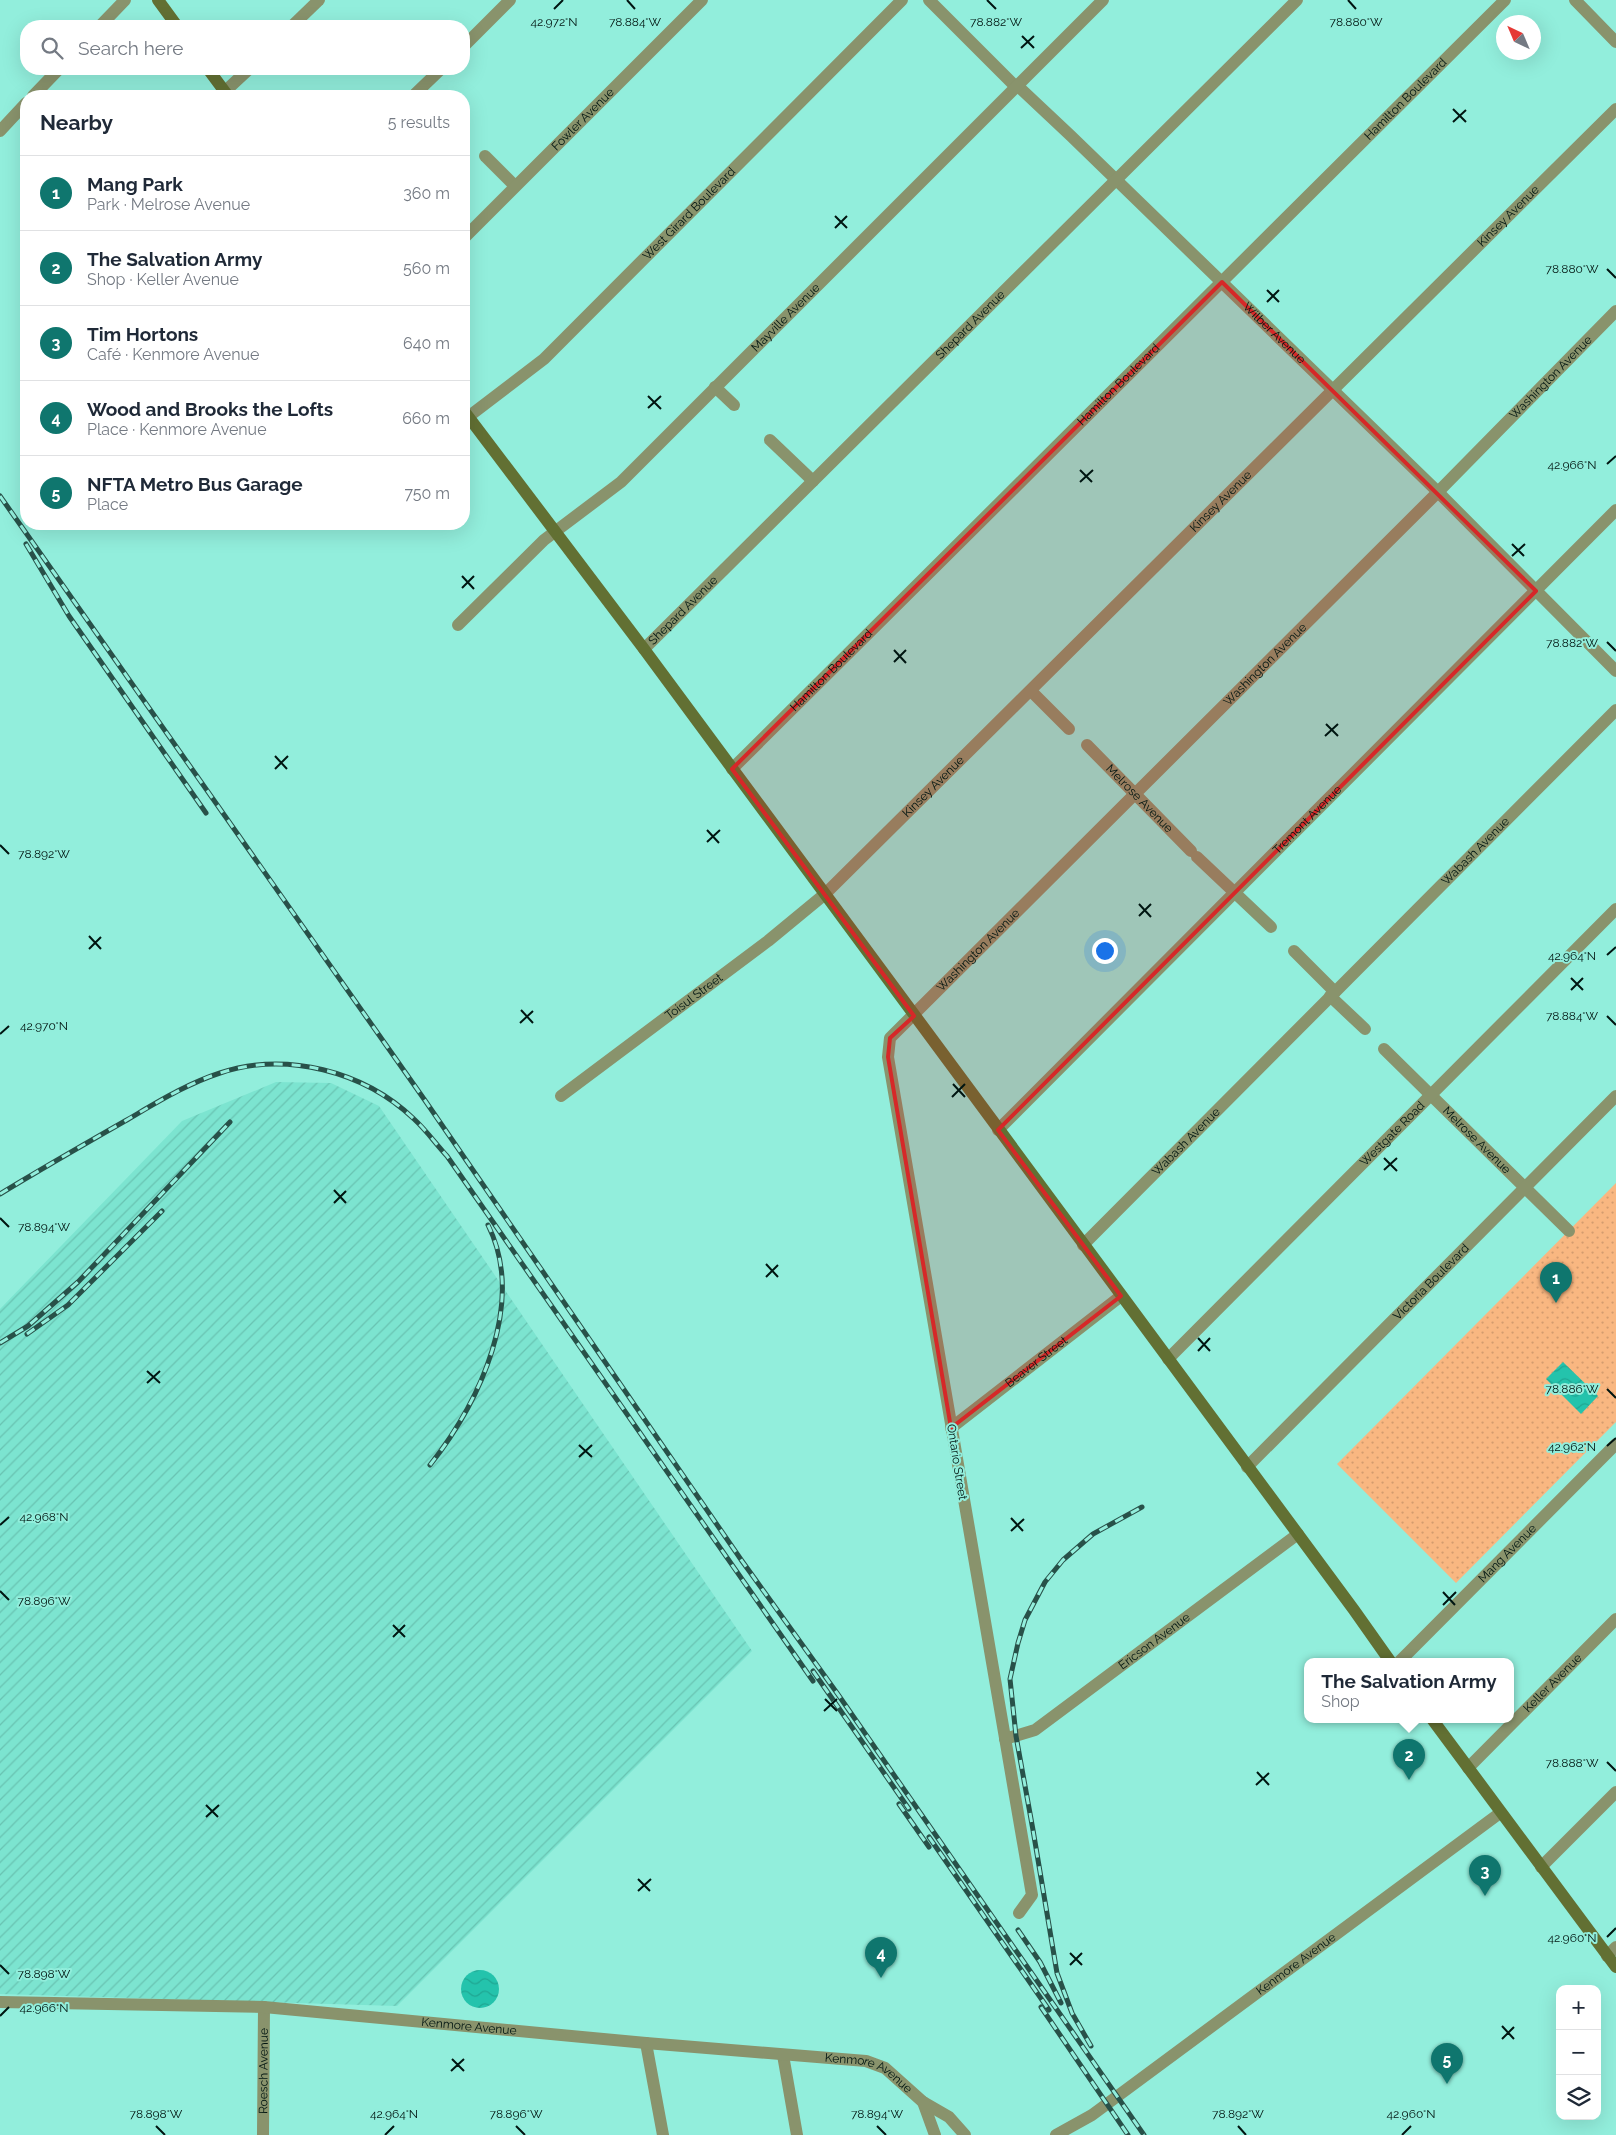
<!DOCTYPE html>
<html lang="en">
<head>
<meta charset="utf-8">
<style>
	:root { --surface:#fff; --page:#f6f6f7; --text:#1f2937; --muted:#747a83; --line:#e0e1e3; --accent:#0f766e }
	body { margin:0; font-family:Raleway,sans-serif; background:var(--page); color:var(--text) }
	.controls { position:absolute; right:15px; bottom:15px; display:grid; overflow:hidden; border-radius:10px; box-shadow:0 5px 20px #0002 }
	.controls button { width:45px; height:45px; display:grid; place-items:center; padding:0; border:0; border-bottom:1px solid var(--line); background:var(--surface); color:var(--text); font:25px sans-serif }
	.compass { position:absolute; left:1496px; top:15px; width:45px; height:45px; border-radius:50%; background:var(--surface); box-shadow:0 5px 20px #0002; rotate:316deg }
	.you { position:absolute; left:1104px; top:950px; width:18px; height:18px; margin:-12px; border:4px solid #fff; border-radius:50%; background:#1a73e8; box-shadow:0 0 0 8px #1a73e833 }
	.badge { display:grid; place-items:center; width:32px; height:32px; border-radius:50%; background:var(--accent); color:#fff; font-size:16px; font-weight:700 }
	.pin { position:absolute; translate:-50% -41px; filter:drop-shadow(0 1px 2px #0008) }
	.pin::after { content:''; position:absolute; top:26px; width:18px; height:15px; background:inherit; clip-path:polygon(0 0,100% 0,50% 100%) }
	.popup { position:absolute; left:1304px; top:1658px; width:210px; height:65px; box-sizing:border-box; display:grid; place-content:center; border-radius:10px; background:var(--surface); filter:drop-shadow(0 1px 4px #0005); font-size:16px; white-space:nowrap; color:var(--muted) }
	.popup b { font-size:19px; color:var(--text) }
	.popup::after { content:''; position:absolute; left:50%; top:100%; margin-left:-10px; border:10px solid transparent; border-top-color:var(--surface) }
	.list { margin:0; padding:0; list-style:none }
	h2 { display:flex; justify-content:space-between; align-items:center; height:65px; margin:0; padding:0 20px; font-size:21px }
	h2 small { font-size:16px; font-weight:400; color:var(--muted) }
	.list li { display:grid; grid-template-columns:32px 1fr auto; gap:15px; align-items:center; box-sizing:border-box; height:75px; padding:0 20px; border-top:1px solid var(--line) }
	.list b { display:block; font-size:19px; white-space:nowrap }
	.list p { margin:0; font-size:16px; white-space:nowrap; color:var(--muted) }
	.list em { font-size:16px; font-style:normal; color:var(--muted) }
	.icon { flex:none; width:28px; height:28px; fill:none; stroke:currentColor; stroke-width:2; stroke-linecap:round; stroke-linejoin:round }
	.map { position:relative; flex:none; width:1616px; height:2135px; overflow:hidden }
	.search { position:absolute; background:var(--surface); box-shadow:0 5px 20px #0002; left:20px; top:20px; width:450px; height:55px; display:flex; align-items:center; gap:12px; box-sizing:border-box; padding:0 18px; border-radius:20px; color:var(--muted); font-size:19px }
	.panel { position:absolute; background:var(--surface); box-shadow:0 5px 20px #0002; left:20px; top:90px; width:450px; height:440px; border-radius:20px }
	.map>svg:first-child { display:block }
	.industrial { fill:url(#industrial-furrows) }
	.park { fill:url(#park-dots) }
	.water { fill:url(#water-waves) }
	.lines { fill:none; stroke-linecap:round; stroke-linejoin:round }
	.minor { stroke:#89936c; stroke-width:12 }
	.tertiary { stroke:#89936c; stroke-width:12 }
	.secondary { stroke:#627033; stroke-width:12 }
	.rail-casing { stroke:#285149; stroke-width:5 }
	.rail { stroke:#92eedc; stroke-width:3; stroke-dasharray:9; stroke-linecap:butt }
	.marked { fill:#d62828; fill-opacity:0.2; stroke:#d62828; stroke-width:4; stroke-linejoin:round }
	.ticks { fill:none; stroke:#001511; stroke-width:2 }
	.labels { text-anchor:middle; stroke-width:4; stroke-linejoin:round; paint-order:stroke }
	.street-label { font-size:12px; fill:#001511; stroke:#92eedc }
	.ticks-label { font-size:12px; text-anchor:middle; fill:#001511; stroke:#92eedc; stroke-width:4; stroke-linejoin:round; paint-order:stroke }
</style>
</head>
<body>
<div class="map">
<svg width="1616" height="2135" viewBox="0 0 1616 2135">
	<defs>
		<pattern id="industrial-furrows" width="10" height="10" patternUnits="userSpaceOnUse" patternTransform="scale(1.25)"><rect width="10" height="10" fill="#7ce4d0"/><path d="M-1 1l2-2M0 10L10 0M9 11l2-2" fill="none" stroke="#69c3b2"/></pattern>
		<pattern id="park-dots" width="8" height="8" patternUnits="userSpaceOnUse" patternTransform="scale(1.25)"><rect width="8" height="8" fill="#f9b781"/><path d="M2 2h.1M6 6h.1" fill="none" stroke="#d49c6e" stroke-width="1.8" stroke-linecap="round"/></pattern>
		<pattern id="water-waves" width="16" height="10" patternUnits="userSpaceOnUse" patternTransform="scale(1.25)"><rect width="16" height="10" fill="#24c3ac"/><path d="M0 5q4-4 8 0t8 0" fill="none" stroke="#1fa793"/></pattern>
	</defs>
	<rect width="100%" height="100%" fill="#92eedc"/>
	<!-- industrial -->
	<path class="industrial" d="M276,1082l55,1 48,23 373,545 -355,355 -397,-12v-685l182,-188z"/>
	<!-- park -->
	<path class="park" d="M1616,1183v239l-160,161 -119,-119z"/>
	<!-- water -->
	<g class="water">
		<path d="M1563,1362l35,34 -17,18 -35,-35z"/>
		<circle cx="480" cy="1989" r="19"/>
	</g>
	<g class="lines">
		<!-- minor -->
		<g class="minor">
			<path id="s1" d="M929,0l83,83 9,6 50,47 367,356 178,179"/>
			<path d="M100,26l25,-26"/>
			<path d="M292,26l27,-26"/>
			<path d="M464,46l46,-46"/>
			<path d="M33,96l26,-27"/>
			<path d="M220,96l29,-27"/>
			<path d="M413,96l28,-27"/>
			<path d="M0,131l26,-28"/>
			<path d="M485,156l30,30"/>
			<path id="s2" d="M464,238l238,-238"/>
			<path d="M715,387l19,18"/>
			<path id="s3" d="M468,417l76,-58 358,-359"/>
			<path d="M770,440l43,41"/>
			<path id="s4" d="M458,625l86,-85 77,-58 482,-482"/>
			<path id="s5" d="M644,649l653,-649"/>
			<path d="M1031,691l38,38"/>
			<path id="s6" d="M1087,745l104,106"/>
			<path id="s7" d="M732,769l773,-769"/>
			<path d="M1197,857l74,70"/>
			<path d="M1294,951l41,41"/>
			<path d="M1330,996l35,33"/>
			<path id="s8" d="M1384,1049l185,182"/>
			<path id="s9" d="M561,1096l207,-155 57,-47 791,-785"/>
			<path id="s10" d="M998,1130l618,-620"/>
			<path id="s11" d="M1083,1245l533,-535"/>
			<path id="s12" d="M1168,1359l448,-450"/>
			<path id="s13" d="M951,1428l170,-132"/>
			<path id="s14" d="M1247,1467l369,-371"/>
			<path id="s15" d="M1400,1661l216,-217"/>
			<path id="s16" d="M1005,1739l30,-9 263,-196"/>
			<path id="s17" d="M1468,1768l148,-149"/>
			<path d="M1541,1867l75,-75"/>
			<path id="s18" d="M1019,1913l13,-18 -144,-838 2,-19 548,-546 178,-181"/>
			<path d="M1607,1956l9,-9"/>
			<path d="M646,2043l17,92"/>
			<path d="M783,2055l14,80"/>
			<path id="s19" d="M263,2135l1,-128"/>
		</g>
		<!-- tertiary -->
		<g class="tertiary">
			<path d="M1575,0l41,42"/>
			<path id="s20" d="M0,2002l264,5 382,36 220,18 19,7 38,34 26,15 16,18"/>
			<path d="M923,2102l12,33"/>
			<path id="s21" d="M1056,2135l36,-20 408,-302"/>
		</g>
		<!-- secondary -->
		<g class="secondary">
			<path d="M158,0l19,26"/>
			<path d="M208,69l20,27"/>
			<path d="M464,411l180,238 710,961 36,51"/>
			<path d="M1432,1719l184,248"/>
		</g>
		<!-- rail casing -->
		<g class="rail-casing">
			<g id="rail">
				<path d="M0,496l424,603 318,462 95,132 307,442"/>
				<path d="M26,544l43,72 137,197"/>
				<path d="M0,1194c41,-25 83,-49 125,-73 31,-18 61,-37 95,-48 66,-22 144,-2 194,46 12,11 22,25 33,37l366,525"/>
				<path d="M27,1334l41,-29 94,-94"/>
				<path d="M0,1343l28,-17 50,-44 152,-160"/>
				<path d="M430,1465c49,-62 97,-162 58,-240"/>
				<path d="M813,1671l96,138"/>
				<path d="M899,1804l30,43"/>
				<path d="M929,1837l120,173"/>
				<path d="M1018,1930l22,32 21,41"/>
				<path d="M1041,2007l87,128"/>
				<path d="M1091,2046l-19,-33 -15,-40 -24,-143 -17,-94 -6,-57 8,-36 7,-23 20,-38 18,-22 30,-26 49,-27"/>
			</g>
		</g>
		<!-- rail -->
		<use href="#rail" class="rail"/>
	</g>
	<!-- marked area -->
	<path class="marked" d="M1222,282l314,309 -538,539 123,166 -170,132 -63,-371 2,-19 24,-22 -182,-247z"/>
	<!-- ticks -->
	<path class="ticks" d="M627,0l8,9M987,0l9,9M1348,0l8,9M554,9l9,-9M1022,36l12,12M1021,48l13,-12M1453,109l13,13M1453,122l13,-12M835,216l12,12M835,228l12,-12M1607,269l9,9M1267,290l12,12M1267,302l12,-12M648,396l13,13M648,408l13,-12M1607,464l9,-8M1080,470l12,12M1080,482l13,-12M1512,544l12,12M1512,556l13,-12M462,576l12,13M462,588l12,-12M1607,642l9,9M894,650l12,13M894,662l12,-12M1326,724l12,12M1325,736l13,-12M275,756l12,13M275,769l13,-13M707,830l12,13M707,842l13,-12M0,845l9,9M1139,904l12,13M1139,916l12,-12M89,936l12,13M89,949l12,-12M1607,955l9,-8M1571,978l12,12M1571,990l12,-12M521,1010l12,13M1607,1016l9,9M520,1023l13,-12M0,1034l9,-8M953,1084l12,13M952,1097l13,-13M1384,1158l13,13M1384,1170l13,-12M334,1190l12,13M334,1203l12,-12M0,1218l9,9M766,1264l12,13M766,1277l12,-12M1198,1338l12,13M1198,1351l12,-13M147,1371l13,12M147,1383l13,-12M1607,1389l9,9M579,1445l13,12M1607,1446l9,-8M579,1457l13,-12M1011,1518l12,13M0,1525l9,-8M1011,1531l13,-12M0,1591l9,9M1443,1592l12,13M1443,1605l13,-13M393,1625l12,12M393,1637l12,-12M825,1699l12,12M824,1711l13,-12M1607,1762l9,9M1257,1772l12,13M1256,1785l13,-12M206,1805l12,12M206,1817l13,-12M638,1879l12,12M638,1891l13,-12M1607,1937l9,-9M1070,1953l12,12M0,1965l9,9M1070,1965l12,-12M0,2016l9,-9M1502,2026l12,13M1502,2039l12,-12M452,2059l12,12M451,2071l13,-12M156,2126l9,9M516,2126l9,9M877,2126l9,9M1238,2126l8,9M385,2135l9,-9M1402,2135l9,-9"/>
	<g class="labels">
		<!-- street labels -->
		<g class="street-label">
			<text dy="4" stroke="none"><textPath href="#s7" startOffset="950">Hamilton Boulevard</textPath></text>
			<text dy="4" stroke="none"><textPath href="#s2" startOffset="168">Fowler Avenue</textPath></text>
			<text dy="4" stroke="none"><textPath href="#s3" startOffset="301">West Girard Boulevard</textPath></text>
			<text dy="4" stroke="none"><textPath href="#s9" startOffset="1295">Kinsey Avenue</textPath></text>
			<text dy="4" stroke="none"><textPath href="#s4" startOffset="450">Mayville Avenue</textPath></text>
			<text dy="4" stroke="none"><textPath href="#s5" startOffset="460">Shepard Avenue</textPath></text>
			<text dy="4" stroke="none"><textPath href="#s1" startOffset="480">Wilber Avenue</textPath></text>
			<text dy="4" stroke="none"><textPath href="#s18" startOffset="1826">Washington Avenue</textPath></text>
			<text dy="4" stroke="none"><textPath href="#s7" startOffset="545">Hamilton Boulevard</textPath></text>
			<text dy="4" stroke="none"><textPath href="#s9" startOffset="890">Kinsey Avenue</textPath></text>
			<text dy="4" stroke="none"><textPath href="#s5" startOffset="55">Shepard Avenue</textPath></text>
			<text dy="4" stroke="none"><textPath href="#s18" startOffset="1421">Washington Avenue</textPath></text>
			<text dy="4" stroke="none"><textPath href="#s7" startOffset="140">Hamilton Boulevard</textPath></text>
			<text dy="4" stroke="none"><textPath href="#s9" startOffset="485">Kinsey Avenue</textPath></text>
			<text dy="4" stroke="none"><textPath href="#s6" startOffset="75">Melrose Avenue</textPath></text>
			<text dy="4" stroke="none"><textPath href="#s10" startOffset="438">Tremont Avenue</textPath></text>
			<text dy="4" stroke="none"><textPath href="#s11" startOffset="556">Wabash Avenue</textPath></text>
			<text dy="4" stroke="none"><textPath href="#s18" startOffset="1016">Washington Avenue</textPath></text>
			<text dy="4" stroke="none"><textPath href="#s9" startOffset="166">Toisul Street</textPath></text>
			<text dy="4" stroke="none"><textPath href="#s12" startOffset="318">Westgate Road</textPath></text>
			<text dy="4" stroke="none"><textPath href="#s8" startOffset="130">Melrose Avenue</textPath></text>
			<text dy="4" stroke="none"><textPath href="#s11" startOffset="146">Wabash Avenue</textPath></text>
			<text dy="4" stroke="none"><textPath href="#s14" startOffset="261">Victoria Boulevard</textPath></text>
			<text dy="4" stroke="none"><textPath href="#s13" startOffset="108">Beaver Street</textPath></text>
			<text transform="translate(957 1462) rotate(81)" y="4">Ontario Street</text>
			<text dy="4" stroke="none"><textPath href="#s15" startOffset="152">Mang Avenue</textPath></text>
			<text dy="4" stroke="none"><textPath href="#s16" startOffset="180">Ericson Avenue</textPath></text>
			<text dy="4" stroke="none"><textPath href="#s17" startOffset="120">Keller Avenue</textPath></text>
			<text dy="4" stroke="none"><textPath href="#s21" startOffset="295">Kenmore Avenue</textPath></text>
			<text dy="4" stroke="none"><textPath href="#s20" startOffset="470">Kenmore Avenue</textPath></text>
			<text dy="4" stroke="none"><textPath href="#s19" startOffset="64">Roesch Avenue</textPath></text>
			<text dy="4" stroke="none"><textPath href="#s20" startOffset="875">Kenmore Avenue</textPath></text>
		</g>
	</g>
	<g class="ticks-label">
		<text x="554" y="26">42.972°N</text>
		<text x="635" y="26">78.884°W</text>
		<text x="996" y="26">78.882°W</text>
		<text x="1356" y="26">78.880°W</text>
		<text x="1572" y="273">78.880°W</text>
		<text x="1572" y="469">42.966°N</text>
		<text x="1572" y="647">78.882°W</text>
		<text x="44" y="858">78.892°W</text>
		<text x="1572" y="960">42.964°N</text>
		<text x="1572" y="1020">78.884°W</text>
		<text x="44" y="1030">42.970°N</text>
		<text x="44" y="1231">78.894°W</text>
		<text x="1572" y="1393">78.886°W</text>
		<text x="1572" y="1451">42.962°N</text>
		<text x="44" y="1521">42.968°N</text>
		<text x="44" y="1605">78.896°W</text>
		<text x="1572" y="1767">78.888°W</text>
		<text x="1572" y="1942">42.960°N</text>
		<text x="44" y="1978">78.898°W</text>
		<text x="44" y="2012">42.966°N</text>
		<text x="156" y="2118">78.898°W</text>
		<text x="516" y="2118">78.896°W</text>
		<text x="877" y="2118">78.894°W</text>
		<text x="1238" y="2118">78.892°W</text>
		<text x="394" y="2118">42.964°N</text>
		<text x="1411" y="2118">42.960°N</text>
	</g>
</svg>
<div class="controls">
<button>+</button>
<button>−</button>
<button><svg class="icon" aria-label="layers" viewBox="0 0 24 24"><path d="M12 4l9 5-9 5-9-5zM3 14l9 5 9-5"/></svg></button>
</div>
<svg class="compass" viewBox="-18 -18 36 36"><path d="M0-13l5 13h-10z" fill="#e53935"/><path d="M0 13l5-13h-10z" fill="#747a83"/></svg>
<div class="you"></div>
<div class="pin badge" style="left:1556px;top:1303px">1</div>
<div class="pin badge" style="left:1409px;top:1780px">2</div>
<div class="popup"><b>The Salvation Army</b>Shop</div>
<div class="pin badge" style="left:1485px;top:1896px">3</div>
<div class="pin badge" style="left:881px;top:1978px">4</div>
<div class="pin badge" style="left:1447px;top:2084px">5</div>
<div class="search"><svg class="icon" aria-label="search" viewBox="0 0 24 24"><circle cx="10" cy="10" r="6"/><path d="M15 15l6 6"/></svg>Search here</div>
<section class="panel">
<h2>Nearby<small>5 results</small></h2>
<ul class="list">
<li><span class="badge">1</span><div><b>Mang Park</b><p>Park · Melrose Avenue</p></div><em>360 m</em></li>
<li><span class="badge">2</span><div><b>The Salvation Army</b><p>Shop · Keller Avenue</p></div><em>560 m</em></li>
<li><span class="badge">3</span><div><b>Tim Hortons</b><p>Café · Kenmore Avenue</p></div><em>640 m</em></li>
<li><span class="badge">4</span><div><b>Wood and Brooks the Lofts</b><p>Place · Kenmore Avenue</p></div><em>660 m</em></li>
<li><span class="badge">5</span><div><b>NFTA Metro Bus Garage</b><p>Place</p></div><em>750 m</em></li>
</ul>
</section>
</div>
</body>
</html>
